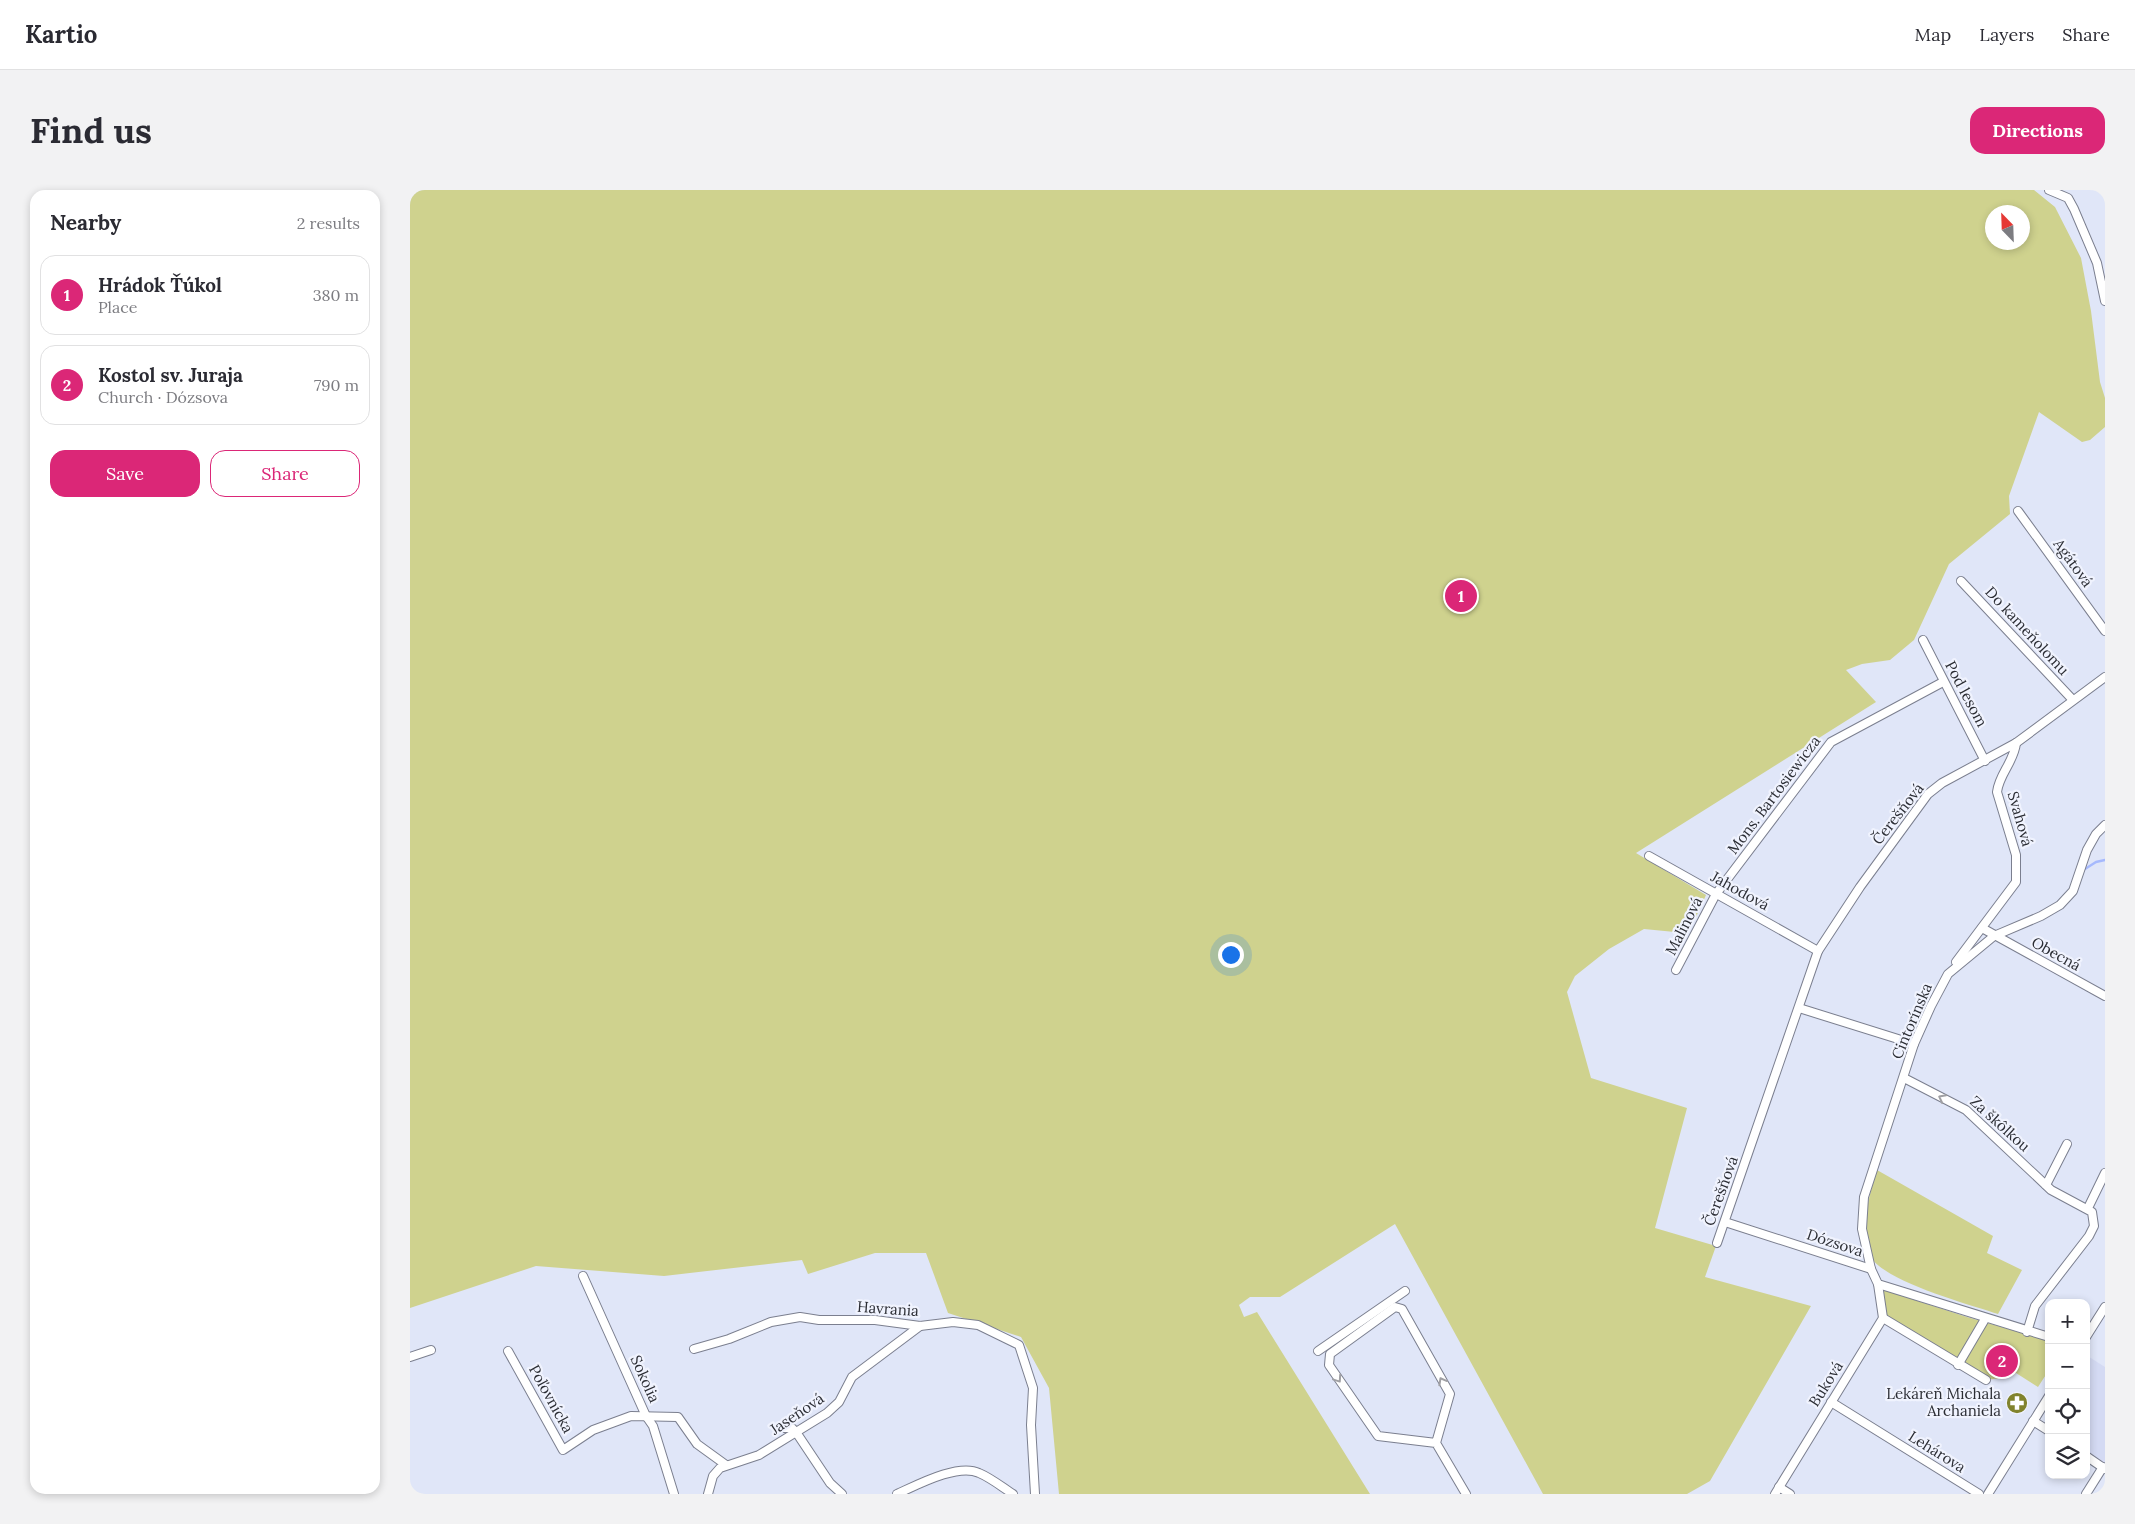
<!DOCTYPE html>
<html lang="en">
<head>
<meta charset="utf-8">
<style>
	:root { --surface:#fff; --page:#f2f2f3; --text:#2b2b33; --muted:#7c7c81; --line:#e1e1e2; --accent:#db2777 }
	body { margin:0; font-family:Lora,serif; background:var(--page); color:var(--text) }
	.controls { position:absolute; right:15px; bottom:15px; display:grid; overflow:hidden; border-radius:10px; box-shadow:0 2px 8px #0003 }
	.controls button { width:45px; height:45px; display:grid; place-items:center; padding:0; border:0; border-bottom:1px solid var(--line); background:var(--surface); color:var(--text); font:25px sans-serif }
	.compass { position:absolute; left:1575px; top:15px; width:45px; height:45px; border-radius:50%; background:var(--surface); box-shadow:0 2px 8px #0003; rotate:337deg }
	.you { position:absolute; left:820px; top:764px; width:18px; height:18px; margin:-12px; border:4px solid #fff; border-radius:50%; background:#1a73e8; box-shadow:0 0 0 8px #1a73e833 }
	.badge { display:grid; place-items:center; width:32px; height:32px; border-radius:50%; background:var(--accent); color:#fff; font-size:16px; font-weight:700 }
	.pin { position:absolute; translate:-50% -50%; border:2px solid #fff; box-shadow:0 1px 5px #0006 }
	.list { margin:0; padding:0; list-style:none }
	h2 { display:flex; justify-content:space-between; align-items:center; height:65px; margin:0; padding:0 20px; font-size:21px }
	h2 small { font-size:16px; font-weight:400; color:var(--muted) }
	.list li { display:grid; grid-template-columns:32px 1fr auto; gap:15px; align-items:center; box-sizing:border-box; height:80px; margin:0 10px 10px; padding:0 10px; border:1px solid var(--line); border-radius:15px }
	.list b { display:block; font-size:19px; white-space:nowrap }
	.list p { margin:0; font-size:16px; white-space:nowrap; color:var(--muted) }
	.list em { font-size:16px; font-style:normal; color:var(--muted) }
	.actions { display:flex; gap:10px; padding:15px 20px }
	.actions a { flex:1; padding:11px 0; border:1px solid var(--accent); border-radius:15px; text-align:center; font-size:18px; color:var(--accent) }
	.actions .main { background:var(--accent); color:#fff }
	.icon { flex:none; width:28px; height:28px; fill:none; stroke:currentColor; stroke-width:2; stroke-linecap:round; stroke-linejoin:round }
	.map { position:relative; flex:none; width:1695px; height:1304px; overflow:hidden; border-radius:15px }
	header { display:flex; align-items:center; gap:30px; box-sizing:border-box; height:70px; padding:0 25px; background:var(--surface); border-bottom:1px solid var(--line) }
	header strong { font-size:24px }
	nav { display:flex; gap:28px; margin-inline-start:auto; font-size:18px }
	.intro { display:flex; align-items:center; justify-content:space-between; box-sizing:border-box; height:120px; padding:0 30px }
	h1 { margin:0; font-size:35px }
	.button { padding:12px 22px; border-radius:15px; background:var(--accent); color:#fff; font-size:18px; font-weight:700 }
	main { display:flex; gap:30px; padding:0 30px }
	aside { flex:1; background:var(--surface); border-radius:15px; box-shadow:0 2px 8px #0003 }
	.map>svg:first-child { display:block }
	.built { fill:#d4daf3 }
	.green { fill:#cfd28e; fill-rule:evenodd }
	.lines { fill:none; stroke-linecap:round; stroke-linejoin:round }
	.stream { stroke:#a6b9fd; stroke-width:2.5 }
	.minor-casing { stroke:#7b7f8f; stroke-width:10 }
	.minor { stroke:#fff; stroke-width:8 }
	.oneway { stroke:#a0a0a4 }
	.labels { text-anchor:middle; stroke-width:4.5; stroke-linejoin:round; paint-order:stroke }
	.street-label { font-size:15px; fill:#2b2d34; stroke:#f0f3fe }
	.poi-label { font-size:15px; fill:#2b2d34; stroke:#f0f3fe; text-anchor:end }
</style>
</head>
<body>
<header>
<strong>Kartio</strong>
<nav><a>Map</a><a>Layers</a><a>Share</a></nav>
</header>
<div class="intro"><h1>Find us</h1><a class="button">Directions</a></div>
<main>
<aside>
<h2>Nearby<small>2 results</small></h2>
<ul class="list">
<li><span class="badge">1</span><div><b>Hrádok Ťúkol</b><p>Place</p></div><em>380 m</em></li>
<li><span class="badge">2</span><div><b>Kostol sv. Juraja</b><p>Church · Dózsova</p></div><em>790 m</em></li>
</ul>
<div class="actions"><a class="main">Save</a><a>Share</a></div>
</aside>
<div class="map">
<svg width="1695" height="1304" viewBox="0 0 1695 1304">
	<rect width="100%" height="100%" fill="#e0e6f8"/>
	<!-- built -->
	<path class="built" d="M1676,1165l19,12v96l-19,-13z"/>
	<!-- green -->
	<g class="green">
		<path d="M0,0h1624l21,17 26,51 10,53 9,71 5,16v29l-15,13 -8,2 -43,-30 -30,84 1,18 -61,50 -35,76 -24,20 -28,4 -16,6 30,32 -240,151 70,42 -10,22 -11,16 -41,-4 -35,20 -34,27 -8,16 24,86 96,30 -32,120 61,18 -11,31 106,29 -101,175 -23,13h-144l-148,-270 -115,73h-30l-11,8 5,12 13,-5 113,182h-311l-10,-106 -28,-51 -73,-24 -22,-60h-51l-67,21 -6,-14 -138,16 -128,-10 -126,42zM1582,22h30v30h-30z"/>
		<path d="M1467,980l116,66 -6,17 35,17 -24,44c-30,-10 -113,-32 -128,-58 -12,-20 0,-65 7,-86z"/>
		<path d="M1474,1100l83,27 82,24v29l-11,17 -22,-14 -15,5 -15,2 -99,-58 -6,-28z"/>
	</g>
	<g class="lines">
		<!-- stream -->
		<path class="stream" d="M1675,679l11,-7 9,-2"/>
		<!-- minor casing -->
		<g class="minor-casing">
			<g id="minor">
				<path d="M1639,0l19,8 6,11 23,54 8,38"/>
				<path d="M1608,321l87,120"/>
				<path d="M1551,391l111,118"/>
				<path d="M1513,450l62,121"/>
				<path d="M1239,666l169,95"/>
				<path d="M1572,738l123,68"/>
				<path d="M1546,772l60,-80v-27l-19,-63c2,-18 17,-30 19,-49"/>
				<path d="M1266,780l40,-76 115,-152 112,-60"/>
				<path d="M1389,818l115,36"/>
				<path d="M1494,888l62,32 85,80 41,22 2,14 -5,10 -54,70 -8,26"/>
				<path d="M1636,995l21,-41"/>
				<path d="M1678,1018l17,-35"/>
				<path d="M1315,1032l146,47"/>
				<path d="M1307,1053l101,-292 42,-64 68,-93 14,-11 74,-40 89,-66"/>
				<path d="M173,1086l63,140 7,10 21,68"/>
				<path d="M1473,1128l103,62"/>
				<path d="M1639,1147l-171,-53 -7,-15 -9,-40 2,-32 50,-153 17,-38 17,-32 46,-38 47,-20 19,-11 13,-14 14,-41 9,-16 9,-9"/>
				<path d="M1676,1147l19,-30"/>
				<path d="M284,1159l35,-10 42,-17 29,-5 19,3h56l45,6 33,-4 25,3 41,20 14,43 -2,37 4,69"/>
				<path d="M98,1161l55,99 30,-20 38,-14 47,1 19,27 29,21"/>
				<path d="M908,1161l87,-60"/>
				<path d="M0,1167l21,-7"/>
				<path d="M1548,1175l27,-46"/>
				<path d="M1421,1212l148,92"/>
				<path d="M1623,1231l16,10"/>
				<path d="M373,1238h9l4,4 34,51 12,11"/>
				<path d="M1026,1253l-58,-7 -49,-71 1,-11 65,-47 7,2 48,85 -14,49 30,51"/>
				<path d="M1676,1266l19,13"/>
				<path d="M1369,1297l11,7"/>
				<path d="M298,1304l5,-18 7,-8 39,-13 68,-42 12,-11 13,-25 68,-51"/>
				<path d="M487,1304c20,-9 61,-31 82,-21 12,5 23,14 34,21"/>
				<path d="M1365,1304l108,-176 -5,-34"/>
				<path d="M1578,1304l61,-98"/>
				<path d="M1676,1304l17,-27"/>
			</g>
		</g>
		<!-- minor -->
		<use href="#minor" class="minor"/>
	</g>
	<!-- one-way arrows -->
	<defs><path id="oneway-chevron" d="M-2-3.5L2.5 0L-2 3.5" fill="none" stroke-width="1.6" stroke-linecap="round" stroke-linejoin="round" transform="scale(1.25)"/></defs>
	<g class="oneway">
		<use href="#oneway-chevron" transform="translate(1532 908) rotate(-153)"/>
		<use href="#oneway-chevron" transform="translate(928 1189) rotate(56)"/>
		<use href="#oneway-chevron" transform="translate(1032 1191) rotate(-119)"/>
	</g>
	<!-- icons -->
	<defs>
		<g id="pharmacy-disc" transform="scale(1.125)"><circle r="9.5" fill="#81832d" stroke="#f0f3fe"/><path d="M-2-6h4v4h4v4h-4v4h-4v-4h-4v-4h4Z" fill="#fff"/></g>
	</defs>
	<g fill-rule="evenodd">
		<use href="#pharmacy-disc" x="1607" y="1213"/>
	</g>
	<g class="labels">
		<!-- street labels -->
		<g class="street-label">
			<text transform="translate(1663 373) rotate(54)" y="5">Agátová</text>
			<text transform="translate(1617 441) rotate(47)" y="5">Do kameňolomu</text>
			<text transform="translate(1556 504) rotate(62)" y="5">Pod lesom</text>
			<text transform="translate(1364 605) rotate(-53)" y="5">Mons. Bartosiewicza</text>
			<text transform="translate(1488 624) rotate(-52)" y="5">Čerešňová</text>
			<text transform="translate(1610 629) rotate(74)" y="5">Svahová</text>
			<text transform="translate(1330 701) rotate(29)" y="5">Jahodová</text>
			<text transform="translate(1274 736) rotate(-63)" y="5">Malinová</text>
			<text transform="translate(1646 764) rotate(29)" y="5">Obecná</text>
			<text transform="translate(1502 831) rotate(-67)" y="5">Cintorínska</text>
			<text transform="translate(1590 934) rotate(42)" y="5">Za škôlkou</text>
			<text transform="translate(1311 1001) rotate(-70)" y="5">Čerešňová</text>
			<text transform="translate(1425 1053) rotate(18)" y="5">Dózsova</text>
			<text transform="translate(478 1119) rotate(4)" y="5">Havrania</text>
			<text transform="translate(235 1189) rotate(66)" y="5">Sokolia</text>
			<text transform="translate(1416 1194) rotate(-58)" y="5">Buková</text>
			<text transform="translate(141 1209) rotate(61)" y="5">Poľovnícka</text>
			<text transform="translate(387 1224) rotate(-34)" y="5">Jaseňová</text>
			<text transform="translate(1527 1262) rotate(32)" y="5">Lehárova</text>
		</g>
		<!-- poi labels -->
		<g class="poi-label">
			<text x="1591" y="1209">Lekáreň Michala<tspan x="1591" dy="17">Archaniela</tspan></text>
		</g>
	</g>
</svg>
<div class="controls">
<button>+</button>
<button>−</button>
<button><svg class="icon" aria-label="locate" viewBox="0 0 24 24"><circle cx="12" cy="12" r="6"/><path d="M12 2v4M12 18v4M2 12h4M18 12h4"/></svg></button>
<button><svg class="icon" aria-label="layers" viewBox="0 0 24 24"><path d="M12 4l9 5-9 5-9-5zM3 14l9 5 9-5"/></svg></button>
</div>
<svg class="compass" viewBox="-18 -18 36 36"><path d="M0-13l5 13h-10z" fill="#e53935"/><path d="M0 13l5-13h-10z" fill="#7c7c81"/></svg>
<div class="you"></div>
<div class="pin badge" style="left:1051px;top:406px">1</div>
<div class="pin badge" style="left:1592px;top:1171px">2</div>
</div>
</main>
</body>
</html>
